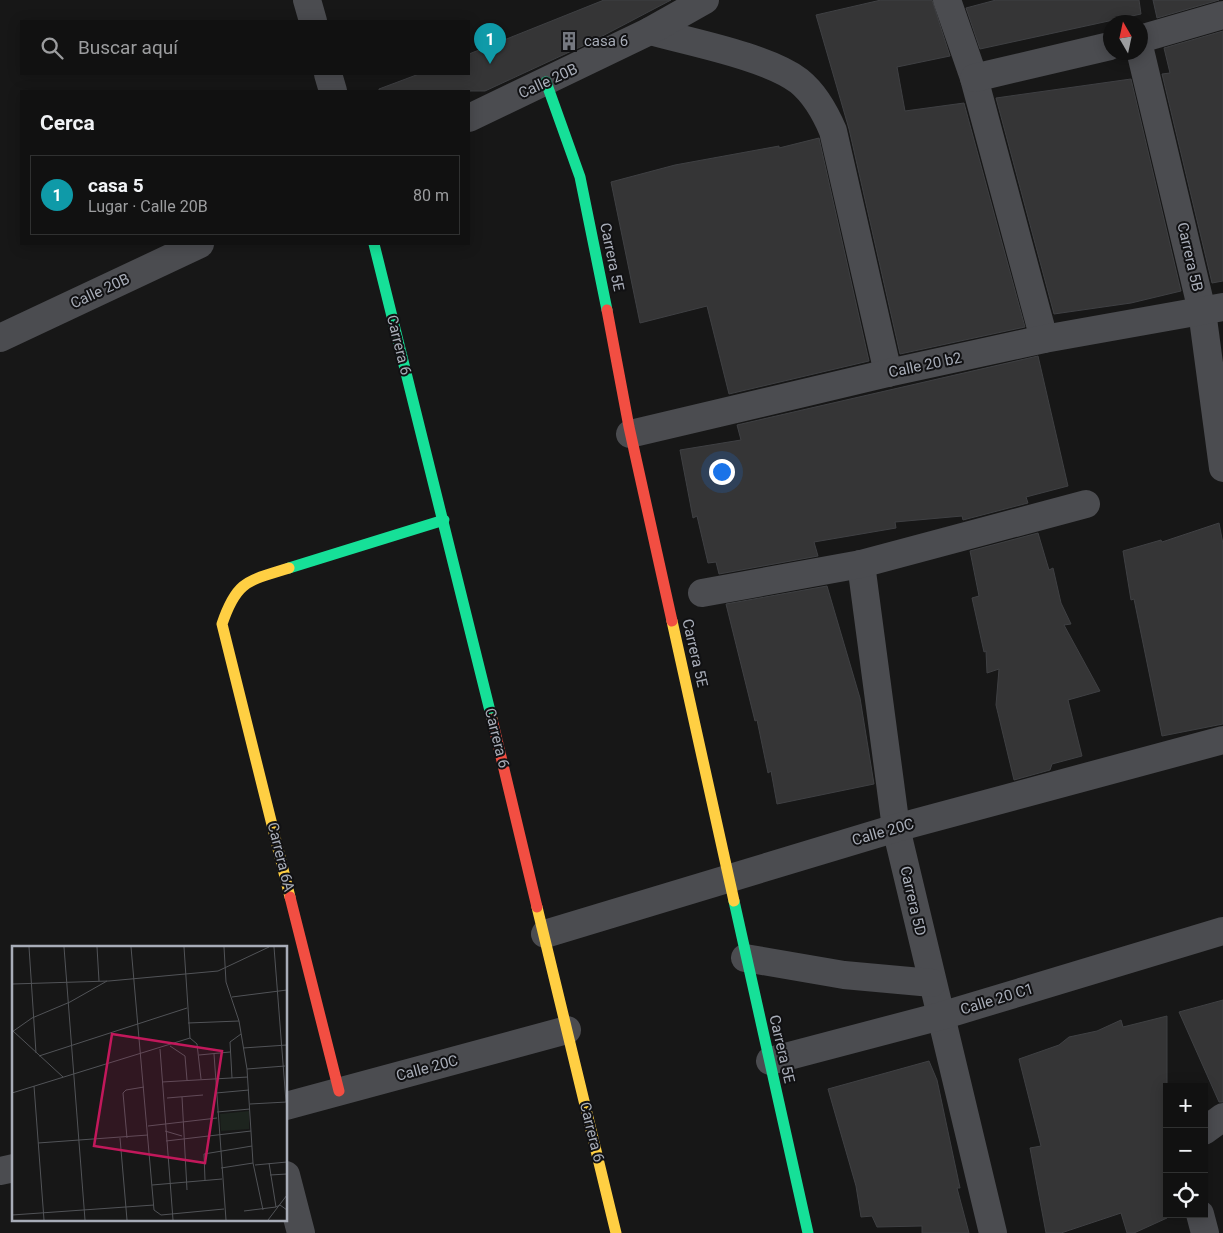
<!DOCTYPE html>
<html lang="es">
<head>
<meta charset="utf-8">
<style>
	:root { --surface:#111; --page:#1a1a1a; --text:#f1f3f6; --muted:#9c9d9f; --line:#303131; --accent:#1a73e8 }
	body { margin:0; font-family:Roboto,sans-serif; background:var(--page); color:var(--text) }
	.controls { position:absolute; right:15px; bottom:15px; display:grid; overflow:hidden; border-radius:0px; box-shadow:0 2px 12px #0003 }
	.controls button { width:45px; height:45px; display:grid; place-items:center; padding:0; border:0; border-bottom:1px solid var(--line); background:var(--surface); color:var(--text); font:25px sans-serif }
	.compass { position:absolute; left:1103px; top:15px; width:45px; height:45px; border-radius:50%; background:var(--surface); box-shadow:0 2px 12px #0003; rotate:351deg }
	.you { position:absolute; left:721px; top:471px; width:18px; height:18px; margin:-12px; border:4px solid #fff; border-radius:50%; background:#1a73e8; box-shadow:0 0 0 8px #1a73e833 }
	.badge { display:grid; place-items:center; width:32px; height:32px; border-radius:50%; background:var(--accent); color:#fff; font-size:16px; font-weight:700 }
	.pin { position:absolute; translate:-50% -41px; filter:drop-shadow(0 1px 2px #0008) }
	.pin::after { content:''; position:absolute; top:26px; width:18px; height:15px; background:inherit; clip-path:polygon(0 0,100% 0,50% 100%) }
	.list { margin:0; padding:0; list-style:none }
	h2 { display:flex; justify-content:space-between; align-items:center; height:65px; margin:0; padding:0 20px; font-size:21px }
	h2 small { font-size:16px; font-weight:400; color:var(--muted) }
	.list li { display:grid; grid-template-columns:32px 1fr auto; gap:15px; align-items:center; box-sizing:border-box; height:80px; margin:0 10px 10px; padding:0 10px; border:1px solid var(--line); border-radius:0px }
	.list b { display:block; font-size:19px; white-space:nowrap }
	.list p { margin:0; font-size:16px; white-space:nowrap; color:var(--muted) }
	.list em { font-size:16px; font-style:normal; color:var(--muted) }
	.icon { flex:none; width:28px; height:28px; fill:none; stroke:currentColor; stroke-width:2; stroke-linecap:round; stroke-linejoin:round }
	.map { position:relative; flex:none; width:1223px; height:1233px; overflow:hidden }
	.search { position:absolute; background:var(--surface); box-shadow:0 2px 12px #0003; left:20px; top:20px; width:450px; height:55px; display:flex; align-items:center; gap:12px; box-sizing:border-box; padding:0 18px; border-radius:0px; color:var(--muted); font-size:19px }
	.panel { position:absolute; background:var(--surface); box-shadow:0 2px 12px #0003; left:20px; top:90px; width:450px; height:155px; border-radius:0px }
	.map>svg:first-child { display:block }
	.building { fill:#353536; stroke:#3f4043 }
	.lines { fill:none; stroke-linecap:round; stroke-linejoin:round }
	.street { stroke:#4b4c50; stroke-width:28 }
	.fast { stroke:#16e098; stroke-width:11 }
	.slow { stroke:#ffcf43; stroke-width:11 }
	.jam { stroke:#f24e42; stroke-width:11 }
	.labels { text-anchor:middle; stroke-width:4; stroke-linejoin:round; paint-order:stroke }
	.poi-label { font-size:15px; fill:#a8adb8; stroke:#111113; text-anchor:start }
	.street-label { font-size:15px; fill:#a8adb8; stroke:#111113 }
	.inset-road { fill:none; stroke:#515357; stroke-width:1 }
	.view { fill:#c2185b; fill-opacity:0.15; stroke:#c2185b; stroke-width:2.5 }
	.inset-edge { fill:none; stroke:#a8adb8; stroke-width:2.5 }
</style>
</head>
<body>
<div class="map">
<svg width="1223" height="1233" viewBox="0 0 1223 1233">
	<rect width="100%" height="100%" fill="#171717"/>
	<!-- building -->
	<g class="building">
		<path d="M604,0h67l-80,42 -106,49h-106v-2l40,-15h50v-20z"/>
		<path d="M881,0h51l18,56 -53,11 8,44 59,-8 61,224 -125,27 -51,-225 -33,-114z"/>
		<path d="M996,0h143l2,14 -161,35 -14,-41z"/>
		<path d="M1153,0h66l-62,18z"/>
		<path d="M1223,31v250l-11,2 -50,-209 8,-1 -6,-25z"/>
		<path d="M1131,79l50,212 -50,12 -77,11 -58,-216z"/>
		<path d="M819,138l50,223 -140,33 -22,-88 -67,17 -29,-141 64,-17 104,-19v2z"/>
		<path d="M1038,356l30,130 -42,11 2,6 -65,17 -1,-4 -67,6 1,6 -82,14 4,14 -99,18 -3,-12 -8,1 -11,-47 -4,2 -13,-68 61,-10 -4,-15z"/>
		<path d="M1219,523l4,21v180l-61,12 -28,-137 -3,1 -8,-49 38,-11 1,2z"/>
		<path d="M1038,533l11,37 4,-2 8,35 10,21 -7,1 36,66 -32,9 14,56 -30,8 -2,6 -36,10 -18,-75 3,-36 -12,4 -1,-22 -2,1 -12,-54 7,-2 -9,-45z"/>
		<path d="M827,586l33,112 14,86 -97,20 -6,-33 -3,2 -11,-53 -2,1 -29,-117z"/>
		<path d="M1223,1000v102h-4l-40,-90z"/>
		<path d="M1167,1016v202l-33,15h-7l-6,-20 -60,20h-15l-16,-85 11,-2 -22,-87 40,-14 10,-8 28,-6 24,-11 2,7z"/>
		<path d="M929,1061l8,19 23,108h-3l12,45h-47v-7l-45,1 -5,-11 -11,1 -5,-31 -28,-97z"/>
	</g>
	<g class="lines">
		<!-- street -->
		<g class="street">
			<path d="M307,0l6,21"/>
			<path d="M947,0l27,78 70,261"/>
			<path d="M650,31c40,11 118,26 149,50 16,13 26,31 34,50l55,242"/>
			<path d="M1140,39l83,-24"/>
			<path d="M1140,50l62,261 21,157"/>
			<path d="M328,74l5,17"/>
			<path d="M974,78l136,-32"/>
			<path d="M469,118l181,-87 55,-31"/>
			<path d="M0,338l200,-94"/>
			<path d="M630,434l258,-61 156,-34 179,-32"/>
			<path d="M861,564l35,264 97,405"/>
			<path d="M702,593l159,-29 225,-60"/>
			<path d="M545,934l351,-106 327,-88"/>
			<path d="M745,958l99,17 88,8"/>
			<path d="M770,1061l171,-45 282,-85"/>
			<path d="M286,1106l281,-76"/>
			<path d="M1204,1131l19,-14"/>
			<path d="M0,1171l14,-3"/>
			<path d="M286,1175l15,58"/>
			<path d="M1200,1214l5,19"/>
		</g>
		<!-- fast -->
		<g class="fast">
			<path d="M546,82l34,95 27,133"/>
			<path d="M374,244l118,475"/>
			<path d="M289,568l155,-48"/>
			<path d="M734,901l74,332"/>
		</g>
		<!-- slow -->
		<g class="slow">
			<path d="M289,568c-41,13 -52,12 -67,56l68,273"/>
			<path d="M672,621l62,280"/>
			<path d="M537,907l79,326"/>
		</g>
		<!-- jam -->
		<g class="jam">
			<path d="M607,310l22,117 43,194"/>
			<path d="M492,719l45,188"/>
			<path d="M290,897l49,194"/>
		</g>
	</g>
	<!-- icons -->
	<defs>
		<g id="building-bare" transform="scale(1.5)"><path d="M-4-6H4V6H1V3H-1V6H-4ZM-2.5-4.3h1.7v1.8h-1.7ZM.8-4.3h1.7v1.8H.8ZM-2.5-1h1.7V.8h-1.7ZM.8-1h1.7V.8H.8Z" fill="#757880" stroke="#111113" stroke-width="2.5" paint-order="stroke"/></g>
	</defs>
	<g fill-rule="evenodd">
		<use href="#building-bare" x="569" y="41"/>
	</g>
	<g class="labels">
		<!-- poi labels -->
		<g class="poi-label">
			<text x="584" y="46">casa 6</text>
		</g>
		<!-- street labels -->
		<g class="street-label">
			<text transform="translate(548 81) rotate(-25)" y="5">Calle 20B</text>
			<text transform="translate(612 257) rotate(78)" y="5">Carrera 5E</text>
			<text transform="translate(1190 257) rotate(77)" y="5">Carrera 5B</text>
			<text transform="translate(100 291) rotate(-25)" y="5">Calle 20B</text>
			<text transform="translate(399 345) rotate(76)" y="5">Carrera 6</text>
			<text transform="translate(925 365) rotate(-12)" y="5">Calle 20 b2</text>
			<text transform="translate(695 653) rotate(77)" y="5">Carrera 5E</text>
			<text transform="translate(497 738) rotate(76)" y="5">Carrera 6</text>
			<text transform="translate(883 832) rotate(-16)" y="5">Calle 20C</text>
			<text transform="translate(281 857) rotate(76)" y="5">Carrera 6A</text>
			<text transform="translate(913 901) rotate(77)" y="5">Carrera 5D</text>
			<text transform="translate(997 999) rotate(-17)" y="5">Calle 20 C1</text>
			<text transform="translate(782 1049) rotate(77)" y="5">Carrera 5E</text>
			<text transform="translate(427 1068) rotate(-15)" y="5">Calle 20C</text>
			<text transform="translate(592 1132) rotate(76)" y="5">Carrera 6</text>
		</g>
	</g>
	<!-- overview -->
	<g transform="translate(12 946)">
		<rect width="275" height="275" fill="#171717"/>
		<path d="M237,165v18l-28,2 -1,-17z" fill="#1d241e"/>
		<path class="inset-road" d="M17,1l7,106M52,1l21,273M85,1l2,34M119,1l23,263 7,5 63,-6M172,1l6,91M212,1l2,35 13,39 8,48 6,94 10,47M262,1l12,155M0,38l97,-3 109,-10 51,-24M220,51l55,-7M176,77l51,-2M1,85l50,46M0,86l20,-14 38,-16 37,-21M178,92l7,6 4,35M158,100l15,10 2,24M231,102l44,-3M148,103l13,171M202,108l12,166M187,109l31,-3M27,110l148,-48M235,123l38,-3M220,132l-2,-36 11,-8M150,136l86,-5M22,140l10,134M0,147l178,-55M204,147l33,-3M170,151l5,93M155,152l36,-3M238,158l37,-2M205,166l33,-3M136,180l69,-8M153,185l17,5M108,192l7,82M115,192l-4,-45 3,-3 18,-3M154,195l85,-10M26,197l110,-8M257,217l7,44 4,-2 7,5M243,219l32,-3M209,222l32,-5M258,229l17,-1M193,234l-1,-26 48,-8M140,239l70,-6M232,265l32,-4M0,269l142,-10M256,274l19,-25"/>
		<path class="view" d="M100,88l110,17 -17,112 -111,-17z"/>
		<rect width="275" height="275" class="inset-edge"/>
	</g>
</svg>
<div class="controls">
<button>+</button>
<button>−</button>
<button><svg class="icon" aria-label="locate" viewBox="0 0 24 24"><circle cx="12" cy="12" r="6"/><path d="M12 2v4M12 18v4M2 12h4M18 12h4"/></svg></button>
</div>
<svg class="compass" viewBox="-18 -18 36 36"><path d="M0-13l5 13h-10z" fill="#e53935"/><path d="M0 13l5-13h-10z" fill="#9c9d9f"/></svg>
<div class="you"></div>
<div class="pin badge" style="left:490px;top:64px;background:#0f9aa8">1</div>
<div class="search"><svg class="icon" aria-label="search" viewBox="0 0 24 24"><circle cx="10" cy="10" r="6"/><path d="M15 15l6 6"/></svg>Buscar aquí</div>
<section class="panel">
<h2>Cerca<small></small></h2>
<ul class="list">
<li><span class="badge" style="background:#0f9aa8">1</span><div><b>casa 5</b><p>Lugar · Calle 20B</p></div><em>80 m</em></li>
</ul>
</section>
</div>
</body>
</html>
